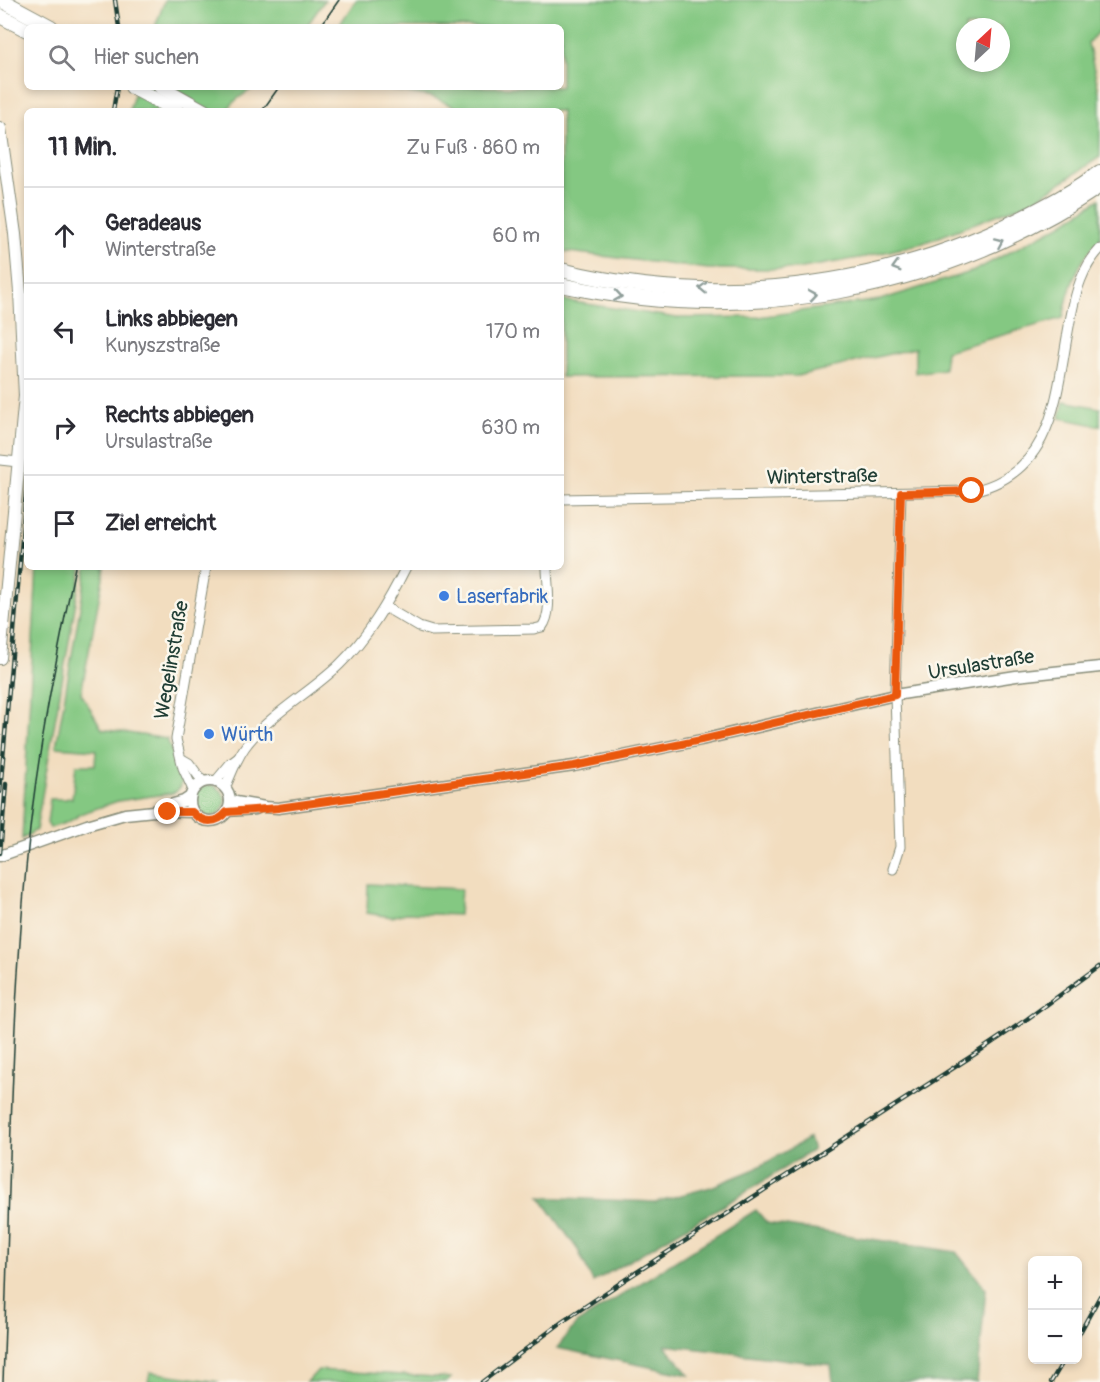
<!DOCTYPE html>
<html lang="de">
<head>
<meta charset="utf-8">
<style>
	:root { --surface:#fff; --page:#f7f7f7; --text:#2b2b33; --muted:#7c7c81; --line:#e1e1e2 }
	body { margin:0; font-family:Pangolin,sans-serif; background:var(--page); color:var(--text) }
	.controls { position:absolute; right:18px; bottom:18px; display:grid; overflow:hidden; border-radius:9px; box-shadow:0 3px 9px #0003 }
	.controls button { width:54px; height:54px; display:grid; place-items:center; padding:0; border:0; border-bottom:2px solid var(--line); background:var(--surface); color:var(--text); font:30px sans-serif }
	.compass { position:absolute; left:956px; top:18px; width:54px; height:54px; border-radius:50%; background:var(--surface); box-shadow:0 3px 9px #0003; rotate:26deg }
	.stop { position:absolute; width:18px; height:18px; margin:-14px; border:4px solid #ea580c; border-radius:50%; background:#fff }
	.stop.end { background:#ea580c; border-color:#fff; box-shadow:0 2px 6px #0008 }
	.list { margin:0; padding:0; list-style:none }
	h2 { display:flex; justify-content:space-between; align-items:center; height:78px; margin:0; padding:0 24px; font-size:26px }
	h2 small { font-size:20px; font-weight:400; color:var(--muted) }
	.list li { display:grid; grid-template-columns:39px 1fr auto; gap:18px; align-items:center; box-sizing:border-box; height:96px; padding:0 24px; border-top:2px solid var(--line) }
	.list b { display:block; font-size:22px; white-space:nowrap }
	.list p { margin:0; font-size:20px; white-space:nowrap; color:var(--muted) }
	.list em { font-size:20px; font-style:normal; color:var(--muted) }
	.icon { flex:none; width:33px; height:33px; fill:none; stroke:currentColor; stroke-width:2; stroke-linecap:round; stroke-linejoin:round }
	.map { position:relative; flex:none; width:1100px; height:1382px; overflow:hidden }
	.search { position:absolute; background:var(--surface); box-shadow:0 3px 9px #0003; left:24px; top:24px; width:540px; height:66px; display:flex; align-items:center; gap:15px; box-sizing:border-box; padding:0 21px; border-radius:9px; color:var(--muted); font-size:22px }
	.panel { position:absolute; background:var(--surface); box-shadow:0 3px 9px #0003; left:24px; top:108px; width:540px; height:462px; border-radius:9px }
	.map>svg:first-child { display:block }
	.green { fill:#84c882; stroke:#52825b; stroke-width:1.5; fill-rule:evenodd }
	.forest { fill:#6bac70; stroke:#457452; stroke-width:1.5 }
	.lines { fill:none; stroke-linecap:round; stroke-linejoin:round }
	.minor-casing { stroke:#888d7a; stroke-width:11 }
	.tertiary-casing { stroke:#888d7a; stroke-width:13 }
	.secondary-casing { stroke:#888d7a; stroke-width:14 }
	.primary-casing { stroke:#888d7a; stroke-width:16 }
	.minor { stroke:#fff; stroke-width:9 }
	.tertiary { stroke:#fff; stroke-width:10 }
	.secondary { stroke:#fff; stroke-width:12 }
	.primary { stroke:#fff; stroke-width:14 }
	.tram { stroke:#1f3d34; stroke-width:1.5 }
	.rail-casing { stroke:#1f3d34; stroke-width:4.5 }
	.rail { stroke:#fbf7ec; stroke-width:2; stroke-dasharray:7; stroke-linecap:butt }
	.oneway { stroke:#8f9e9a }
	.route { stroke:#ea580c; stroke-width:8 }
	.shop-dot { fill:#3f7fe0; stroke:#fbf7ec; stroke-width:2 }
	.labels { text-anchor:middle; stroke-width:5; stroke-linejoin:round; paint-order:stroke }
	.street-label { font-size:20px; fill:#1f3d34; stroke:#fbf7ec }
	.shop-label { font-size:20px; fill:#366cbe; stroke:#fbf7ec; text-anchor:start }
</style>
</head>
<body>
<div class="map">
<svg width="1100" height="1382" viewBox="0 0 1100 1382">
	<rect width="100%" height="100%" fill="#fbf7ec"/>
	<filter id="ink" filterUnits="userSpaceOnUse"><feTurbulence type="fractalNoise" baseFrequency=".0167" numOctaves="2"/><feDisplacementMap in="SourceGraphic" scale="12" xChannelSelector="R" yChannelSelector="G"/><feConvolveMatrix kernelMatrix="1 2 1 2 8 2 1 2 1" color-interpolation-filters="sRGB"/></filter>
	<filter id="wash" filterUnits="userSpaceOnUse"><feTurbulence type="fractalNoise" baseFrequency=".008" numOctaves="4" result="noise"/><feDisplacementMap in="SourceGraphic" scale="24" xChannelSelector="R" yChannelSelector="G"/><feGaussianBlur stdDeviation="1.35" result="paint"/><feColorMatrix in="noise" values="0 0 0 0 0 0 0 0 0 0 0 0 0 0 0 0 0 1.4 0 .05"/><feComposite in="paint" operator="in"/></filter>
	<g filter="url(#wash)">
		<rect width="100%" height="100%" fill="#f2ddbf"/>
		<!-- green -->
		<g class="green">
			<path d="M165,0h160l-19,27h-151z"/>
			<path d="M356,0h744v30l-12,13 12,53v61l-67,44 -110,42 -58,14 -68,12h-89l-147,-18v-140h-97l-31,-14 -58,-10h186v-60h-223zM965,27h36v36h-36z"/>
			<path d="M136,87h119l-18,12 -11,12h-97z"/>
			<path d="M1100,199v41c-23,21 -31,48 -37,78l-117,33 -2,18 -29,4v-25l-118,28 -236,1v-77l116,18 81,-1 122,-17 94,-29 88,-47z"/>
			<path d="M1064,401l36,7v18l-40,-8z"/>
			<path d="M37,567h45l-46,263 -14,9z"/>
			<path d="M87,567h18l-24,126 21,36 65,10 16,42 -5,9 -5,3 -55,8 -35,12 -15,9 -18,6 -3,-5 3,-24h17l1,-2 4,1 4,-33h19l1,-15 -40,-3z"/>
			<circle cx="209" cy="801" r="16"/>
			<path d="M368,884l93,5 -2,26 -53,-2 -14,4 -25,-4z"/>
			<path d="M318,1370l133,8 -4,4h-140z"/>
			<path d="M150,1372l70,10h-72z"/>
		</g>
		<!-- forest -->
		<g class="forest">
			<path d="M809,1138l4,12 -67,42 -153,90 -15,-32 -38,-53 115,5 56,-15 44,-18z"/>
			<path d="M756,1210l11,13 189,29 30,37 -9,93h-144l-2,-17 -166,-20 24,30 -132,-27 19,-24z"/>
		</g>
	</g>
	<g filter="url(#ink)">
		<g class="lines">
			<!-- minor casing -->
			<g class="minor-casing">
				<g id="minor">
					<path d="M0,460l18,2"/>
					<path d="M561,499l411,-8c87,-19 84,-104 99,-175 5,-25 11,-48 29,-67"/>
					<path d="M385,607l34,20 13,4 102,-2 8,-2c11,-14 5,-43 5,-60"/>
					<path d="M182,759l7,4 14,19"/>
					<path d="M215,782l15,-18 8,-6"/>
					<path d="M225,788c7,-15 12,-32 23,-45 24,-30 63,-51 91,-78 29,-28 49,-62 67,-98"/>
					<path d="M193,790l-10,-22 -7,-29 30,-172"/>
					<path d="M893,869l7,-22 -5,-152 6,-202"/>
				</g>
			</g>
			<!-- tertiary casing -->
			<g class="tertiary-casing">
				<g id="tertiary">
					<circle cx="210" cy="801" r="20"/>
					<path d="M230,801l35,6 13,1 296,-42 127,-26 194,-45 121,-19 84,-9"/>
					<path d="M159,808l25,-7 6,-4"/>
					<path d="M227,811l29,-2"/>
					<path d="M0,856l87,-31 38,-11 29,-3 38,1"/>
				</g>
			</g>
			<!-- secondary casing -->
			<g class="secondary-casing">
				<path id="secondary" d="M0,128l15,106 5,58 5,104 -25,262"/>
			</g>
			<!-- primary casing -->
			<g class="primary-casing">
				<g id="primary">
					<path d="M1,0l50,27"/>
					<path d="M0,16l27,14"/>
					<path d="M132,87l45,24"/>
					<path d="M161,87l43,24"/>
					<path d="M561,270c154,38 319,19 461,-52 27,-14 54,-28 78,-46"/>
					<path d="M561,285c187,41 379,8 539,-99"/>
				</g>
			</g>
			<!-- minor -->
			<use href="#minor" class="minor"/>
			<!-- tertiary -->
			<use href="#tertiary" class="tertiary"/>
			<!-- secondary -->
			<use href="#secondary" class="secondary"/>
			<!-- primary -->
			<use href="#primary" class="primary"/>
			<!-- tram -->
			<g class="tram">
				<path d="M320,27l19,-27"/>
				<path d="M262,111l17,-24"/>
				<path d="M3,1382c7,-178 7,-357 25,-534 9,-94 28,-188 47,-281"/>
			</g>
			<!-- rail casing -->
			<g class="rail-casing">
				<g id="rail">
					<path d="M115,0l4,27"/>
					<path d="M113,111l4,-24"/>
					<path d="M0,792l27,-310"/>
					<path d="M0,853l6,-69"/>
					<path d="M1078,1336l22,-40"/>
					<path d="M482,1382l80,-60 64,-43 349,-225 52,-35 73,-53"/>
					<path d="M1051,1382l13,-22"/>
				</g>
			</g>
			<!-- rail -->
			<use href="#rail" class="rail"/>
		</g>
		<!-- one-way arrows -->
		<defs><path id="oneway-chevron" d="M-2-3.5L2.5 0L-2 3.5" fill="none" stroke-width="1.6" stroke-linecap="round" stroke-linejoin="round" transform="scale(1.5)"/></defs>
		<g class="oneway">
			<use href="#oneway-chevron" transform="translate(999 242) rotate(-24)"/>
			<use href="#oneway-chevron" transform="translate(896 267) rotate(164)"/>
			<use href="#oneway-chevron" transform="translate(703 288) rotate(-178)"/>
			<use href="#oneway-chevron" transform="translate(813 295) rotate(-9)"/>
			<use href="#oneway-chevron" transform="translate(618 296) rotate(9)"/>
		</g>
	</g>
	<g class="lines" filter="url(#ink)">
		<!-- route -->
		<path class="route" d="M168,812h24c11,12 25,12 35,0l51,-4 296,-42 127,-26 194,-45 6,-202 71,-2"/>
	</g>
	<!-- markers -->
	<g class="shop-dot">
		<circle cx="444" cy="596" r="6"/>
		<circle cx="209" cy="734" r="6"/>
	</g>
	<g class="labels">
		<!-- street labels -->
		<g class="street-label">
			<text transform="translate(822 476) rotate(-1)" y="7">Winterstraße</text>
			<text transform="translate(171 660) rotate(-80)" y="7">Wegelinstraße</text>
			<text transform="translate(981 664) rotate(-9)" y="7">Ursulastraße</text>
		</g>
		<!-- shop labels -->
		<g class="shop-label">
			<text x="456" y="603">Laserfabrik</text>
			<text x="221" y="741">Würth</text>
		</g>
	</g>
</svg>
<div class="controls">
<button>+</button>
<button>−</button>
</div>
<svg class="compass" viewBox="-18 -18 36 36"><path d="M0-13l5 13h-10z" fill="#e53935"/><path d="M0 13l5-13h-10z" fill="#7c7c81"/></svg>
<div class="stop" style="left:972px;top:491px"></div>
<div class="stop end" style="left:168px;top:812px"></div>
<div class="search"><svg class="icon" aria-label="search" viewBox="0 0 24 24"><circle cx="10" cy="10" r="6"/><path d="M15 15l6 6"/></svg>Hier suchen</div>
<section class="panel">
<h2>11 Min.<small>Zu Fuß · 860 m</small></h2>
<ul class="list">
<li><svg class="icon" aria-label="ahead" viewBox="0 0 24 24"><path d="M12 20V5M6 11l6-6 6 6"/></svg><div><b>Geradeaus</b><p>Winterstraße</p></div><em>60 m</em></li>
<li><svg class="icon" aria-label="left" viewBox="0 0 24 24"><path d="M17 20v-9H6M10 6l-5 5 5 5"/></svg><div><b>Links abbiegen</b><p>Kunyszstraße</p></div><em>170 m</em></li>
<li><svg class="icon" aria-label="right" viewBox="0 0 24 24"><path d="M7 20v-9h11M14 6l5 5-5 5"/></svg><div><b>Rechts abbiegen</b><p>Ursulastraße</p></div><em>630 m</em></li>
<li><svg class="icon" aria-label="arrive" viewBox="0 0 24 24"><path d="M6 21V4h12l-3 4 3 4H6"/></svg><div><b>Ziel erreicht</b></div></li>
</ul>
</section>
</div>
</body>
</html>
